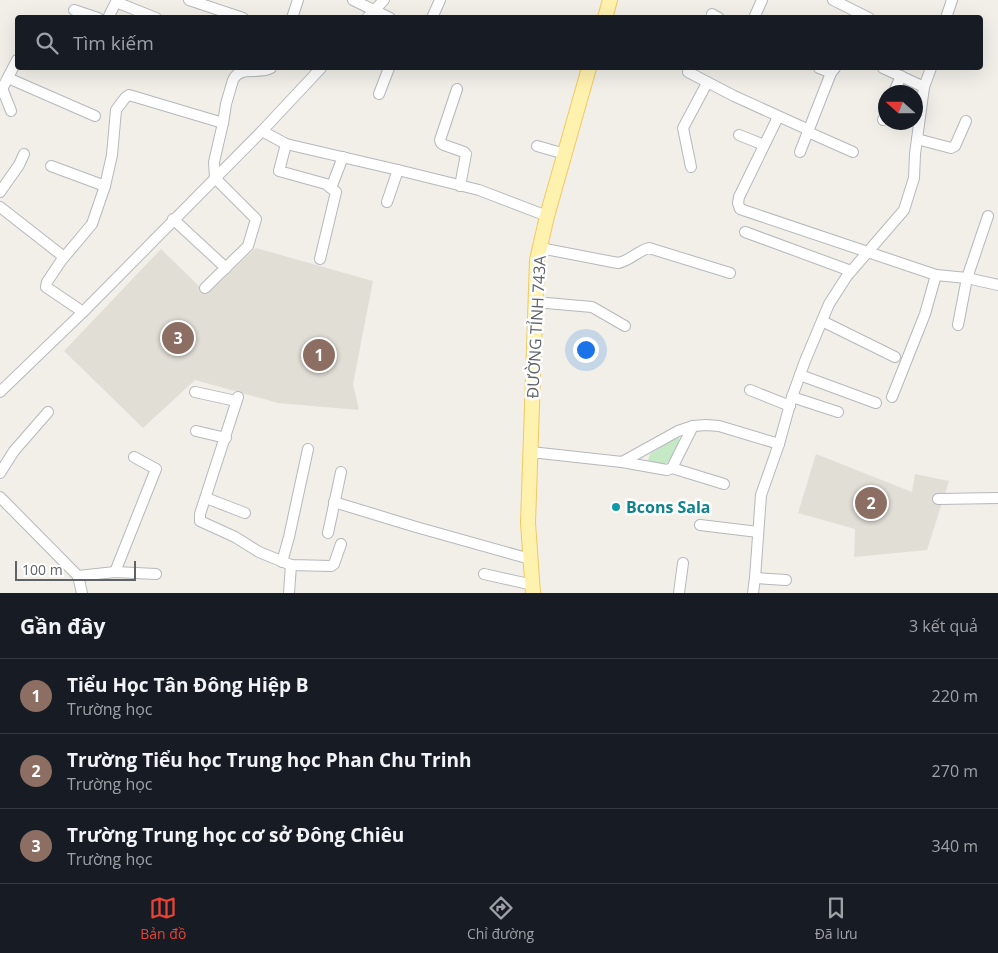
<!DOCTYPE html>
<html lang="vi">
<head>
<meta charset="utf-8">
<style>
	:root { --surface:#171b24; --page:#20242c; --text:#f1f3f6; --muted:#9ea1a6; --line:#363941; --accent:#ea4335 }
	body { margin:0; font-family:"Open Sans",sans-serif; background:var(--page); color:var(--text) }
	.compass { position:absolute; left:878px; top:85px; width:45px; height:45px; border-radius:50%; background:var(--surface); box-shadow:0 5px 20px #0002; rotate:291deg }
	.scale { position:absolute; left:15px; bottom:12px; width:121px; box-sizing:border-box; padding-left:5px; border:2px solid #5f6368; border-top:0; font-size:14px; line-height:18px; white-space:nowrap; color:#5f6368; -webkit-text-stroke:4px #fff; paint-order:stroke }
	.you { position:absolute; left:585px; top:349px; width:18px; height:18px; margin:-12px; border:4px solid #fff; border-radius:50%; background:#1a73e8; box-shadow:0 0 0 8px #1a73e833 }
	.badge { display:grid; place-items:center; width:32px; height:32px; border-radius:50%; background:var(--accent); color:#fff; font-size:16px; font-weight:700 }
	.pin { position:absolute; translate:-50% -50%; border:2px solid #fff; box-shadow:0 1px 5px #0006 }
	.list { margin:0; padding:0; list-style:none }
	h2 { display:flex; justify-content:space-between; align-items:center; height:65px; margin:0; padding:0 20px; font-size:21px }
	h2 small { font-size:16px; font-weight:400; color:var(--muted) }
	.list li { display:grid; grid-template-columns:32px 1fr auto; gap:15px; align-items:center; box-sizing:border-box; height:75px; padding:0 20px; border-top:1px solid var(--line) }
	.list b { display:block; font-size:19px; white-space:nowrap }
	.list p { margin:0; font-size:16px; white-space:nowrap; color:var(--muted) }
	.list em { font-size:16px; font-style:normal; color:var(--muted) }
	.icon { flex:none; width:28px; height:28px; fill:none; stroke:currentColor; stroke-width:2; stroke-linecap:round; stroke-linejoin:round }
	.map { position:relative; flex:none; width:998px; height:593px; overflow:hidden }
	.search { position:absolute; background:var(--surface); box-shadow:0 5px 20px #0002; left:15px; right:15px; top:15px; height:55px; display:flex; align-items:center; gap:12px; box-sizing:border-box; padding:0 18px; border-radius:5px; color:var(--muted); font-size:19px }
	.sheet { height:290px; background:var(--surface) }
	nav { display:flex; justify-content:space-around; align-items:center; box-sizing:border-box; height:70px; border-top:1px solid var(--line); background:var(--surface); font-size:14px; color:var(--muted) }
	nav a { display:grid; justify-items:center; gap:2px }
	nav .on { color:var(--accent) }
	.map>svg:first-child { display:block }
	.education { fill:#e1ded6 }
	.green { fill:#c5e8c5 }
	.lines { fill:none; stroke-linecap:round; stroke-linejoin:round }
	.minor-casing { stroke:#b5b8bc; stroke-width:12 }
	.major-casing { stroke:#f2c960; stroke-width:16 }
	.minor { stroke:#fff; stroke-width:10 }
	.major { stroke:#fff2af; stroke-width:14 }
	.culture-dot { fill:#0f9aa8; stroke:#fff; stroke-width:2 }
	.labels { text-anchor:middle; stroke-width:5; stroke-linejoin:round; paint-order:stroke }
	.street-label { font-size:16px; fill:#5f6368; stroke:#fff }
	.culture-label { font-size:16px; font-weight:bold; fill:#0d838f; stroke:#fff; text-anchor:start }
</style>
</head>
<body>
<div class="map">
<svg width="998" height="593" viewBox="0 0 998 593">
	<rect width="100%" height="100%" fill="#f1efe8"/>
	<!-- education -->
	<g class="education">
		<path d="M256,248l117,33 -20,103 6,26 -81,-7 -83,-23 -52,48 -79,-77 97,-102 46,45z"/>
		<path d="M816,454l96,38 3,-18 34,7 -22,69 -73,7 1,-28 -57,-16z"/>
	</g>
	<!-- green -->
	<path class="green" d="M676,438h3c1,4 0,6 -2,11 -7,16 -13,18 -29,11l2,-6z"/>
	<g class="lines">
		<!-- minor casing -->
		<g class="minor-casing">
			<g id="minor">
				<path d="M189,0l54,18"/>
				<path d="M353,0l37,18"/>
				<path d="M833,0l36,18"/>
				<path d="M74,10l24,8"/>
				<path d="M712,14l7,4"/>
				<path d="M108,18l8,-16 40,16"/>
				<path d="M292,18l6,-18"/>
				<path d="M367,18l17,-18"/>
				<path d="M432,18l8,-18"/>
				<path d="M754,18l8,-18"/>
				<path d="M946,18l6,-18"/>
				<path d="M819,68l12,5"/>
				<path d="M883,68l41,19"/>
				<path d="M688,72l46,24 75,34"/>
				<path d="M8,78l87,38"/>
				<path d="M2,88l9,23"/>
				<path d="M457,89l-17,51 1,3 3,2 20,7 2,2 -6,32"/>
				<path d="M894,92l7,-16"/>
				<path d="M0,93l17,-33"/>
				<path d="M379,94l10,-26"/>
				<path d="M778,117l-39,80 -1,6 2,6 196,66 31,3 31,7"/>
				<path d="M883,120l3,-7"/>
				<path d="M223,123l-94,-28 -4,3 -9,12 -4,45 -7,31 -13,38 -31,37 -14,21 -1,5 37,25 179,-181 59,-63"/>
				<path d="M262,131l24,13 -7,27 47,13 10,8 -16,67"/>
				<path d="M808,132l45,20"/>
				<path d="M739,135l25,10"/>
				<path d="M917,139l34,9 4,-2 11,-25"/>
				<path d="M286,144l112,26"/>
				<path d="M537,146l28,8"/>
				<path d="M800,152l31,-79 4,-5"/>
				<path d="M51,166l54,20"/>
				<path d="M691,167l-8,-39 24,-45"/>
				<path d="M331,188l12,-31"/>
				<path d="M0,192l19,-27 5,-11"/>
				<path d="M387,202l11,-32 81,20 68,26"/>
				<path d="M0,207l64,50"/>
				<path d="M173,219l53,49"/>
				<path d="M745,232l106,39"/>
				<path d="M540,248l78,15c12,-2 19,-12 31,-15l81,25"/>
				<path d="M205,288l43,-42 8,-27 -41,-41 -1,-16 9,-39 3,-19 7,-24c7,-15 26,-5 38,-12"/>
				<path d="M535,302l57,5 33,19"/>
				<path d="M822,321l73,36"/>
				<path d="M958,325l9,-47 21,-62"/>
				<path d="M800,375l76,28"/>
				<path d="M750,390l40,16"/>
				<path d="M0,392l83,-80"/>
				<path d="M195,392l41,9"/>
				<path d="M238,397l-38,117v7l35,16 24,15 32,13 40,1 3,-2 7,-20"/>
				<path d="M792,397l46,15"/>
				<path d="M892,397l33,-83 11,-39"/>
				<path d="M196,431l30,7"/>
				<path d="M531,452l91,10 56,-31 15,-5 13,-1 13,1 60,18"/>
				<path d="M622,462l45,8 5,-2 21,-42"/>
				<path d="M672,468l52,16"/>
				<path d="M0,473l14,-22 34,-39"/>
				<path d="M0,497l78,79 4,17"/>
				<path d="M206,498l39,15"/>
				<path d="M938,499l60,-1"/>
				<path d="M334,502l82,25 114,32"/>
				<path d="M700,525l58,7"/>
				<path d="M328,533l13,-61"/>
				<path d="M282,562l7,-25 19,-88"/>
				<path d="M115,572l41,-103 -22,-12"/>
				<path d="M484,574l49,11"/>
				<path d="M78,576l37,-4 41,2"/>
				<path d="M755,578l31,2"/>
				<path d="M289,593l2,-28"/>
				<path d="M679,593l4,-30"/>
				<path d="M753,593l2,-15 6,-83 18,-51 13,-47 13,-36 24,-57 18,-28 57,-66 10,-32 1,-24 9,-67 7,-19"/>
			</g>
		</g>
		<!-- major casing -->
		<g class="major-casing">
			<g id="major">
				<path d="M605,18l5,-18"/>
				<path d="M533,593l-5,-70 9,-263 10,-44 42,-148"/>
			</g>
		</g>
		<!-- minor -->
		<use href="#minor" class="minor"/>
		<!-- major -->
		<use href="#major" class="major"/>
	</g>
	<!-- markers -->
	<circle class="culture-dot" cx="616" cy="507" r="5"/>
	<g class="labels">
		<!-- street labels -->
		<g class="street-label">
			<text transform="translate(536 327) rotate(-87)" y="6">ĐƯỜNG TỈNH 743A</text>
		</g>
		<!-- culture labels -->
		<g class="culture-label">
			<text x="626" y="513">Bcons Sala</text>
		</g>
	</g>
</svg>
<svg class="compass" viewBox="-18 -18 36 36"><path d="M0-13l5 13h-10z" fill="#e53935"/><path d="M0 13l5-13h-10z" fill="#9ea1a6"/></svg>
<div class="scale">100 m</div>
<div class="you"></div>
<div class="pin badge" style="left:319px;top:355px;background:#8d6e63">1</div>
<div class="pin badge" style="left:871px;top:503px;background:#8d6e63">2</div>
<div class="pin badge" style="left:178px;top:338px;background:#8d6e63">3</div>
<div class="search"><svg class="icon" aria-label="search" viewBox="0 0 24 24"><circle cx="10" cy="10" r="6"/><path d="M15 15l6 6"/></svg>Tìm kiếm</div>
</div>
<section class="sheet">
<h2>Gần đây<small>3 kết quả</small></h2>
<ul class="list">
<li><span class="badge" style="background:#8d6e63">1</span><div><b>Tiểu Học Tân Đông Hiệp B</b><p>Trường học</p></div><em>220 m</em></li>
<li><span class="badge" style="background:#8d6e63">2</span><div><b>Trường Tiểu học Trung học Phan Chu Trinh</b><p>Trường học</p></div><em>270 m</em></li>
<li><span class="badge" style="background:#8d6e63">3</span><div><b>Trường Trung học cơ sở Đông Chiêu</b><p>Trường học</p></div><em>340 m</em></li>
</ul>
</section>
<nav>
<a class="on"><svg class="icon" aria-label="map" viewBox="0 0 24 24"><path d="M3 6l6-2 6 2 6-2v14l-6 2-6-2-6 2zM9 4v14M15 6v14"/></svg>Bản đồ</a>
<a><svg class="icon" aria-label="directions" viewBox="0 0 24 24"><path d="M12 3l9 9-9 9-9-9zM9 14v-3h6M13 9l2 2-2 2"/></svg>Chỉ đường</a>
<a><svg class="icon" aria-label="saved" viewBox="0 0 24 24"><path d="M7 4h10v16l-5-4-5 4z"/></svg>Đã lưu</a>
</nav>
</body>
</html>
